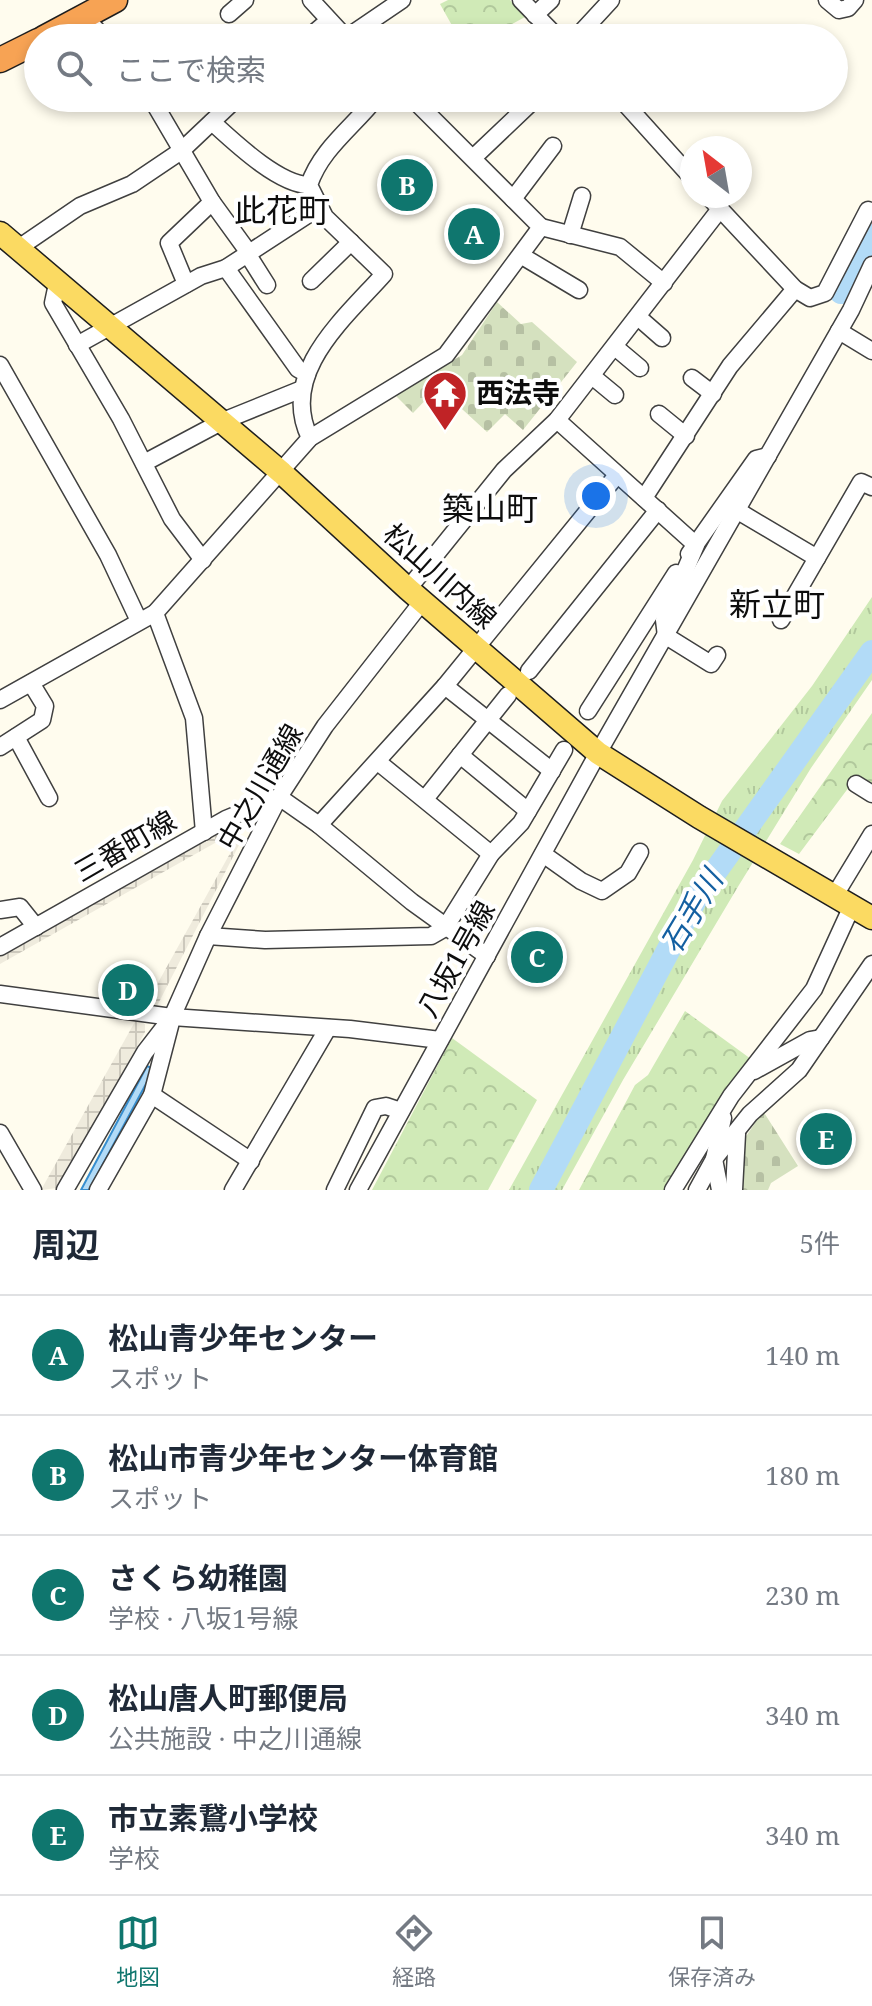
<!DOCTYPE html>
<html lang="ja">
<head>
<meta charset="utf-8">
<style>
	:root { --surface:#fff; --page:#f6f6f7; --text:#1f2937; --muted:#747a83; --line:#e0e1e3; --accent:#0f766e }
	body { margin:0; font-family:"Noto Serif","Noto Sans JP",serif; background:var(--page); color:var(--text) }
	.compass { position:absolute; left:680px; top:136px; width:72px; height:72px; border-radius:50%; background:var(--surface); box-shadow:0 4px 12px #0003; rotate:329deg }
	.you { position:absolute; left:596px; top:496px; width:28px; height:28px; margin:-20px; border:6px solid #fff; border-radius:50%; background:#1a73e8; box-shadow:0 0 0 12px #1a73e833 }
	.badge { display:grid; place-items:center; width:52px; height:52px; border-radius:50%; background:var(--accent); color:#fff; font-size:26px; font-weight:700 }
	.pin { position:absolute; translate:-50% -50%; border:4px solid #fff; box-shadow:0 2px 8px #0006 }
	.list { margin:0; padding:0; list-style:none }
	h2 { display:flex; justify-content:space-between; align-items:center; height:104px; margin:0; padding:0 32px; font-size:34px }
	h2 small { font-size:26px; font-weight:400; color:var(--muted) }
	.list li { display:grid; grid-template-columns:52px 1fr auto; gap:24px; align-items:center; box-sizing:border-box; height:120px; padding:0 32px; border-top:2px solid var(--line) }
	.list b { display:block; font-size:30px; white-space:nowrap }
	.list p { margin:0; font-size:26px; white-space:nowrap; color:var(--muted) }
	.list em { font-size:26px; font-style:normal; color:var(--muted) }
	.icon { flex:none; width:44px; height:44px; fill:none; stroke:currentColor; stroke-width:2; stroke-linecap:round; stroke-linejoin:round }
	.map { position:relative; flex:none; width:872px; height:1190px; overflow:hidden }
	.search { position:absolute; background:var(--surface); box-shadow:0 4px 12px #0003; left:24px; right:24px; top:24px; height:88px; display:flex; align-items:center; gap:20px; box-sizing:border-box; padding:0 28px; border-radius:44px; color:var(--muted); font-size:30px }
	.sheet { height:704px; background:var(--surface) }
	nav { display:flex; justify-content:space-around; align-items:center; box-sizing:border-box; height:112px; border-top:2px solid var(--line); background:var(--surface); font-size:22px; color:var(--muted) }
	nav a { display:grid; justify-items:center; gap:4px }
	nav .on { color:var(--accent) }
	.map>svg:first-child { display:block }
	.grass { fill:url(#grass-tufts) }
	.cemetery { fill:url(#cemetery-stones) }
	.park { fill:url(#park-crowns) }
	.plaza { fill:url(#plaza-grid) }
	.water { fill:#b2dbf7; stroke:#378ecf; stroke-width:2 }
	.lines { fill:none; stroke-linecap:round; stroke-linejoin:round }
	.river { stroke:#b2dbf7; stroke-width:24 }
	.minor-casing { stroke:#404040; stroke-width:19 }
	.major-casing { stroke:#1e1e1e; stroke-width:25 }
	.highway-casing { stroke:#1e1e1e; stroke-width:27 }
	.minor { stroke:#fff; stroke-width:16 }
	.major { stroke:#fbda62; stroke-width:22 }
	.highway { stroke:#f7a354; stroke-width:24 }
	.labels { text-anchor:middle; stroke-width:8; stroke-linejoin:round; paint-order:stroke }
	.poi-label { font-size:28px; font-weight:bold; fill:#0d0d0d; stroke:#fff; text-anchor:start }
	.street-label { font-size:28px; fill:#0d0d0d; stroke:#fff }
	.water-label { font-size:30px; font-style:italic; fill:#1460a1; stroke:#fff }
	.quarter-label { font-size:32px; fill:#0d0d0d; stroke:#fff }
</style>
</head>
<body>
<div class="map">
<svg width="872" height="1190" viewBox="0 0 872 1190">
	<defs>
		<pattern id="grass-tufts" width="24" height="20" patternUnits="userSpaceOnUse" patternTransform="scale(2)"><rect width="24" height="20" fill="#d0eab7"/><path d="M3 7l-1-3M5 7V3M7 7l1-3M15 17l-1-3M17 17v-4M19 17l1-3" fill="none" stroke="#b1c89c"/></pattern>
		<pattern id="cemetery-stones" width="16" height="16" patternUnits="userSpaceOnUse" patternTransform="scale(2)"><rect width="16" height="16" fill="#d5e1bf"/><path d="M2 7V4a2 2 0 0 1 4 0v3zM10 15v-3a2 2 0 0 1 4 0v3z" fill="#b6c0a3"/></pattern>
		<pattern id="park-crowns" width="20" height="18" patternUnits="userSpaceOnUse" patternTransform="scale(2)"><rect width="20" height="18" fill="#d0eab7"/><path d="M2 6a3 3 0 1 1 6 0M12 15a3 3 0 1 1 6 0" fill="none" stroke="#b1c89c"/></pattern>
		<pattern id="plaza-grid" width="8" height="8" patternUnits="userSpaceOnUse" patternTransform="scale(2)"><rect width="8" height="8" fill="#efebdd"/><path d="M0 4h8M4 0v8" fill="none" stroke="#ccc8bc"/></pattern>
	</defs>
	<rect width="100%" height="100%" fill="#fffcee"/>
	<!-- grass -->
	<path class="grass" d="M872,597v83l-61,88 -72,117 -116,195 -61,110h-53l184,-330 29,-59 90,-115z"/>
	<!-- cemetery -->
	<g class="cemetery">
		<path d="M497,302l24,22 11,-2 45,40 -54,68 -18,-16 -18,18 -49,-45 -25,26 -18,-18 67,-40z"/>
		<path d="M763,1111l35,55 -27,17 -3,7h-29l2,-46z"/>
	</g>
	<!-- park -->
	<g class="park">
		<path d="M448,0h62l15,17 -39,21h-27l-19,-34z"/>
		<path d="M872,713v78l-17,-12 -56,75 -19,-10z"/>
		<path d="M685,1011l66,48 -86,131h-86l56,-105 13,-10z"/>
		<path d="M452,1038l85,62 -49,90h-116z"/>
	</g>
	<!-- plaza -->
	<g class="plaza">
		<path d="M225,829l12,1 3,13 -83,163h-12l88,-158 -4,-9h-7l-222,125v-9z"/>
		<path d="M137,1018l8,6v8l-51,93 -37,63 -16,2z"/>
	</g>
	<!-- water -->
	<path class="water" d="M147,1066l7,3 -65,121h-8z"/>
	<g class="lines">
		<!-- river -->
		<g class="river">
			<path d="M841,292l31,-56"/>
			<path d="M541,1190l154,-290 177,-248"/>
		</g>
		<!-- minor casing -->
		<g class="minor-casing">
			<g id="minor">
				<path d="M311,0l35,38"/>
				<path d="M521,0l37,38"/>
				<path d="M827,0l12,10 9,-2 7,-8"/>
				<path d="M229,14l16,-14"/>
				<path d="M535,15l16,-15"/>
				<path d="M85,17l19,21"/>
				<path d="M308,38l20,-17"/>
				<path d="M346,38l56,-38"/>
				<path d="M438,38l4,-3"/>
				<path d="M576,38l35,-38"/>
				<path d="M151,98l61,104 37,51"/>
				<path d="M620,98l72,80"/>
				<path d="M212,122c22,20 67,63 97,63"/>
				<path d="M473,158l63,-60"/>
				<path d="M708,196l87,93 15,9 15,-5 43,-83 4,2"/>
				<path d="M513,199l40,-53"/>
				<path d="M541,227l79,20 44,36"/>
				<path d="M570,235l12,-39"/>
				<path d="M17,249l63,-43 52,-22 49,-33 56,-53"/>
				<path d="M248,255l19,30"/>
				<path d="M522,256l57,34"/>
				<path d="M226,268l72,101 9,5"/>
				<path d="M311,281l40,-39"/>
				<path d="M57,284l-4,19 68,116 51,100 31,41"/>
				<path d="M186,284l-17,-41 43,-41"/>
				<path d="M638,317l24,21"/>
				<path d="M839,331l33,20"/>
				<path d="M77,345l124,-69 25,-8 92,-60"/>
				<path d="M615,347l25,21"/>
				<path d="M0,365l108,190 31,66"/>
				<path d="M592,376l23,19"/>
				<path d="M692,378l21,16"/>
				<path d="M659,414l27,22"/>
				<path d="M557,420l139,125 -32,75 2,16 45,28 6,-9"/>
				<path d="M310,438c-32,-65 35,-120 74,-164l-59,-57 -16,-32c12,-36 44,-58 67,-87"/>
				<path d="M144,463l79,-42 79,-32"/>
				<path d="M644,498l86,-132 65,-77"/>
				<path d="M738,511l79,47"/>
				<path d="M689,554l67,-95 12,-3"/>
				<path d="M408,589l96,-119 53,-50 163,-211"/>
				<path d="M155,613l39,105 10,114"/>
				<path d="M781,620l80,-138 11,5"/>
				<path d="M529,671l129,-161"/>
				<path d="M445,686l107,85"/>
				<path d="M0,700l155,-87 155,-175 136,-83 95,-128 -129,-129"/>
				<path d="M588,711l88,-138"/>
				<path d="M16,737l33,61"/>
				<path d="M0,747l42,-27 3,-14 -14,-23"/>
				<path d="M460,755l68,56"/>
				<path d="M378,762l113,92"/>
				<path d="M856,784l16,10"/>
				<path d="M425,799l83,-104"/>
				<path d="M319,825l126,-139 172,-211"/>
				<path d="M543,854l38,27 21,10 26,-18 12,-21"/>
				<path d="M835,895l37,-61"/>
				<path d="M0,910l20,-3 16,20"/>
				<path d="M208,936l57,4 166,-4 14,-8 46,-74 30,-31 43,-73"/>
				<path d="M0,947l226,-128 53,-22 40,28 93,77 75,54"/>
				<path d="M0,994l172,23 178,12 90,11"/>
				<path d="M754,1071l56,-31 11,-2"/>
				<path d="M152,1095l99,66"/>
				<path d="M0,1133l33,57"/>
				<path d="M65,1190l80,-138 27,-35 36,-81 71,-139 46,-71 97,-124"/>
				<path d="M98,1190l54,-95 19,-73"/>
				<path d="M233,1190l95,-162"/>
				<path d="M335,1190l40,-82 11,-2 15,5"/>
				<path d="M358,1190l240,-437 253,-443 21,-45"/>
				<path d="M673,1190l58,-94 83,-107 38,-83"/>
				<path d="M697,1190l17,-31 36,-45 49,-44 73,-106"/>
				<path d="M720,1190l-6,-31 9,-41"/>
				<path d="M734,1190l3,-56"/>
			</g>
		</g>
		<!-- major casing -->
		<g class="major-casing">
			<path id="major" d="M0,233l282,240 126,116 190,164 101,64 173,101"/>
		</g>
		<!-- highway casing -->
		<g class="highway-casing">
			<g id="highway">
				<path d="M44,38l71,-38"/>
				<path d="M0,60l38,-19"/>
			</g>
		</g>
		<!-- minor -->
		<use href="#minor" class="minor"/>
		<!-- major -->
		<use href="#major" class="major"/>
		<!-- highway -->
		<use href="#highway" class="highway"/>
	</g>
	<!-- icons -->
	<defs>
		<g id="temple-pin" transform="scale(2.3)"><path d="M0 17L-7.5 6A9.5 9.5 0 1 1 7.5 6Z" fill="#c02326" stroke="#fff"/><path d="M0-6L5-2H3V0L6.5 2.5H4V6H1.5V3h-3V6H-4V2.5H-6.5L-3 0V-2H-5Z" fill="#fff"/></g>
	</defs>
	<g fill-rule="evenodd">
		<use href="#temple-pin" x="445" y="393"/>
	</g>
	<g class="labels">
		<!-- poi labels -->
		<g class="poi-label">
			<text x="476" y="403">西法寺</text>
		</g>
		<!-- street labels -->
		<g class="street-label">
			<text transform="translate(440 576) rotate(42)" y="10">松山川内線</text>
			<text transform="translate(260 787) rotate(-60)" y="10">中之川通線</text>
			<text transform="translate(125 846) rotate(-30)" y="10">三番町線</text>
			<text transform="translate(456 959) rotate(-61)" y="10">八坂1号線</text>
		</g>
		<!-- water labels -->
		<g class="water-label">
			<text transform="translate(692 912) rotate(-59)" y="10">石手川</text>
		</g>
		<!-- quarter labels -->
		<g class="quarter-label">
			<text x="282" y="222">此花町</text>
			<text x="490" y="520">築山町</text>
			<text x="777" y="616">新立町</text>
		</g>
	</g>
</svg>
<svg class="compass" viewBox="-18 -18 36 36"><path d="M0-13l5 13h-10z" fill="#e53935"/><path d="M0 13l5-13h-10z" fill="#747a83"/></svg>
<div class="you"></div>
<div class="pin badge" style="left:474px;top:234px">A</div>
<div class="pin badge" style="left:407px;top:185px">B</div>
<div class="pin badge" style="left:537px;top:957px">C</div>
<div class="pin badge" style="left:128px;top:990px">D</div>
<div class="pin badge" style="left:826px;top:1139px">E</div>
<div class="search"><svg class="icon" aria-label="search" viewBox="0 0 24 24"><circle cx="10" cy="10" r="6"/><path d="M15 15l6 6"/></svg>ここで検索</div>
</div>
<section class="sheet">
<h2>周辺<small>5件</small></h2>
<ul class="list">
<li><span class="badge">A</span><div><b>松山青少年センター</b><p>スポット</p></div><em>140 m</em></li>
<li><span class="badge">B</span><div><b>松山市青少年センター体育館</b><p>スポット</p></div><em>180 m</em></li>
<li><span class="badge">C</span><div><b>さくら幼稚園</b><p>学校 · 八坂1号線</p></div><em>230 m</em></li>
<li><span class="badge">D</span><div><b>松山唐人町郵便局</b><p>公共施設 · 中之川通線</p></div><em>340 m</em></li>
<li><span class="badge">E</span><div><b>市立素鵞小学校</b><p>学校</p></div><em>340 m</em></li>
</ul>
</section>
<nav>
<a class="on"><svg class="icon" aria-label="map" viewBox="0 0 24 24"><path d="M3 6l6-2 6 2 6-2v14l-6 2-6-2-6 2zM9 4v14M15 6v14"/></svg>地図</a>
<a><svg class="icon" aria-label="directions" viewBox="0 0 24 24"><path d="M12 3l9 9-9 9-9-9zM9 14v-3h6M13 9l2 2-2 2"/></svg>経路</a>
<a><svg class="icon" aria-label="saved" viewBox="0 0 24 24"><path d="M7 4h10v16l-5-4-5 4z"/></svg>保存済み</a>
</nav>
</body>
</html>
